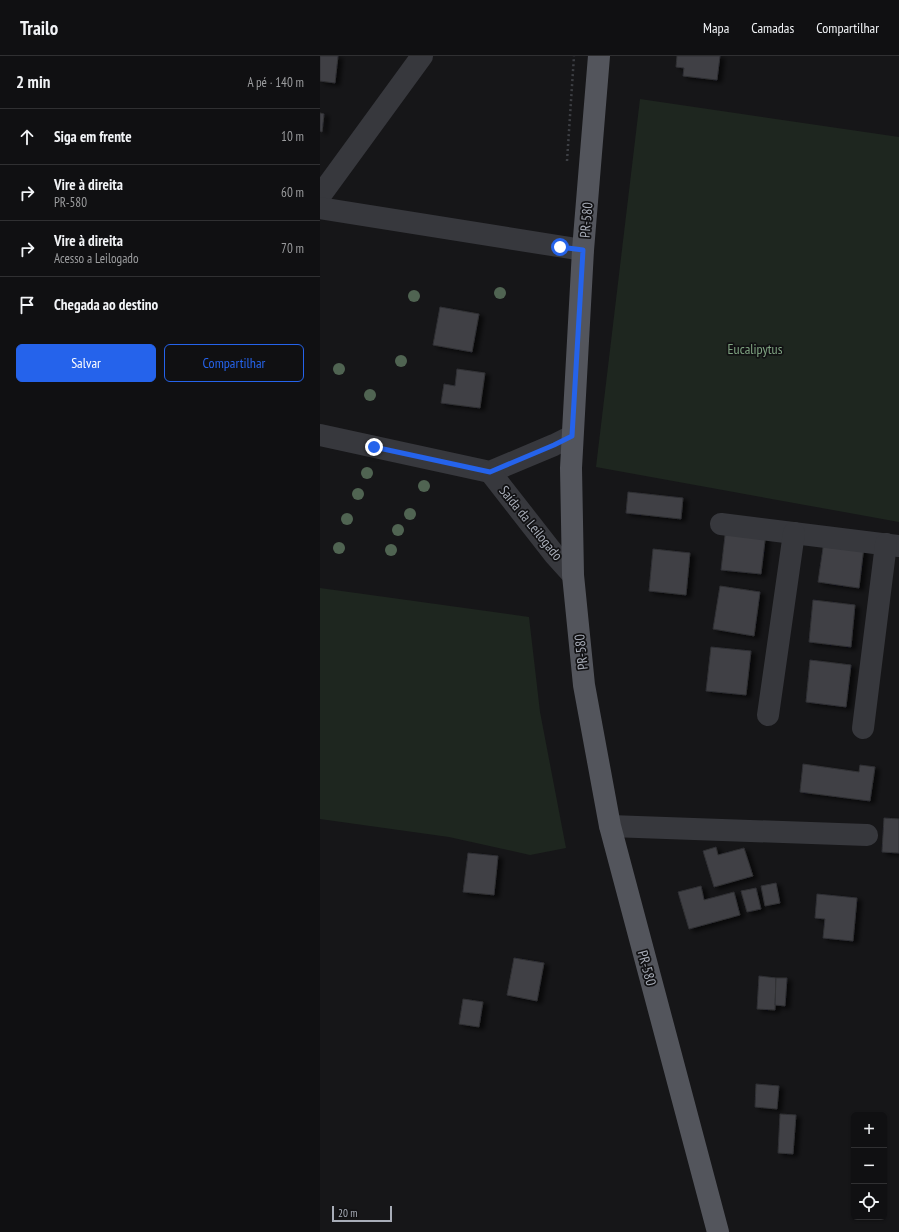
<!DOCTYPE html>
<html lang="pt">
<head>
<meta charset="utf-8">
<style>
	:root { --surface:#101012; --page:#19191b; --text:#f1f3f6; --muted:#9c9d9f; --line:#303032; --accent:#2563eb }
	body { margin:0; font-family:"PT Sans Narrow",sans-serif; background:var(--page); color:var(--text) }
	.controls { position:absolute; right:12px; bottom:12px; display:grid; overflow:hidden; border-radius:6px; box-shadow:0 1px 3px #0004 }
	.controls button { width:36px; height:36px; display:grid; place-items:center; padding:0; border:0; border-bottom:1px solid var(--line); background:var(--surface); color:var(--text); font:20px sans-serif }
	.scale { position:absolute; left:12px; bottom:10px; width:60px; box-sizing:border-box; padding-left:4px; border:2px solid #a8adb8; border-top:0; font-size:11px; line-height:14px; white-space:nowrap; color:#a8adb8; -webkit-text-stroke:3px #111113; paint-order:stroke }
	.stop { position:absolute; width:12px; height:12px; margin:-9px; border:3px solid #2563eb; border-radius:50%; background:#fff }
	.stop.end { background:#2563eb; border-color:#fff; box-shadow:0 1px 4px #0008 }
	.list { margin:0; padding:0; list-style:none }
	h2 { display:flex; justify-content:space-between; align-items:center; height:52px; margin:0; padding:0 16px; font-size:17px }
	h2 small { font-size:13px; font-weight:400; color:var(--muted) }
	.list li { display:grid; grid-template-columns:26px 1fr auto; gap:12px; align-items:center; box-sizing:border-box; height:56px; padding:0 16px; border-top:1px solid var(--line) }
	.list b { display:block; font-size:15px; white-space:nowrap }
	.list p { margin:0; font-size:13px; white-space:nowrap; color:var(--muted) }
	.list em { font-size:13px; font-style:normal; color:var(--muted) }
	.actions { display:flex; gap:8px; padding:12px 16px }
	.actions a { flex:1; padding:9px 0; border:1px solid var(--accent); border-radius:6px; text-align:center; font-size:14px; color:var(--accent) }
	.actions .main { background:var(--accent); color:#fff }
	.icon { flex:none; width:22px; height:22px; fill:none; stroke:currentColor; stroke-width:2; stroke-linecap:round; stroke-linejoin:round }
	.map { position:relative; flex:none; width:579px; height:1176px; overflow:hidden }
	header { display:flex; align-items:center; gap:24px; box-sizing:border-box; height:56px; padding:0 20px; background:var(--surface); border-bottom:1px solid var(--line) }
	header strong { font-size:19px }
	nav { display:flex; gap:22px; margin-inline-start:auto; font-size:14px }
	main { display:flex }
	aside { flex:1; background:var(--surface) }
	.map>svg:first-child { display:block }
	.green { fill:#1e261f }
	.building { fill:#404145; stroke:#303034; filter:url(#shadow) }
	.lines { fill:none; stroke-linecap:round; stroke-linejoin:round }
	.path { stroke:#3d3f44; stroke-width:2.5; stroke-dasharray:2 3; stroke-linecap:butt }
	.minor { stroke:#37383d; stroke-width:22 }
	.major { stroke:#53555c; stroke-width:22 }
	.tree { fill:#506452 }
	.route { stroke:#2563eb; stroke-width:5 }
	.labels { text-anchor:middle; stroke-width:3.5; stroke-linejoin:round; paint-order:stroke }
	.street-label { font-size:14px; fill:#a8adb8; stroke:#111113 }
	.park-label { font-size:14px; fill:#7fa381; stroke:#111113 }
</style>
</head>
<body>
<header>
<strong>Trailo</strong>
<nav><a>Mapa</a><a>Camadas</a><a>Compartilhar</a></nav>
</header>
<main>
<aside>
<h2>2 min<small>A pé · 140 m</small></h2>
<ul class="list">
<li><svg class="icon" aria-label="ahead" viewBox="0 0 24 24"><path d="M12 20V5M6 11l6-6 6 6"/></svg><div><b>Siga em frente</b></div><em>10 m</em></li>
<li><svg class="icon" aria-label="right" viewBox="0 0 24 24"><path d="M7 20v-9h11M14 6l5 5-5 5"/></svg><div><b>Vire à direita</b><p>PR-580</p></div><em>60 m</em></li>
<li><svg class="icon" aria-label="right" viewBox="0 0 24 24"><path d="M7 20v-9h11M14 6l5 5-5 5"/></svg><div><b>Vire à direita</b><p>Acesso a Leilogado</p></div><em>70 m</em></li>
<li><svg class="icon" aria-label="arrive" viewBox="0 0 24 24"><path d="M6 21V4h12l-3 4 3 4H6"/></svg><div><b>Chegada ao destino</b></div></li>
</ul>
<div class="actions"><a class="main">Salvar</a><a>Compartilhar</a></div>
</aside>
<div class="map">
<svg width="579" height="1176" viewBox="0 0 579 1176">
	<defs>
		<filter id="shadow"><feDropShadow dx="4.5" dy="2.5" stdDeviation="2" flood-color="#0009"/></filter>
	</defs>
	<rect width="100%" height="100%" fill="#161618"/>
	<!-- green -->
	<g class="green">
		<path d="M320,43l259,38v385l-303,-55z"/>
		<path d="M0,532l209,29 11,95 26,136 -36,7 -81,-18 -129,-18z"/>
	</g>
	<!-- building -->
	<g class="building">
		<path d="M0,0h18l-3,27 -15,-2z"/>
		<path d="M357,0h43l-3,24 -34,-4 1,-8 -8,-1z"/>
		<path d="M0,57l4,1 -2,18 -2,-1z"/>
		<path d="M120,251l39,7 -7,38 -39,-7z"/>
		<path d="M137,313l28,4 -5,35 -39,-5 3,-19 11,2z"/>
		<path d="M308,436l55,6 -2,21 -55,-6z"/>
		<path d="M406,471l40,5 -5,42 -40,-4z"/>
		<path d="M504,485l40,5 -5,42 -41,-6z"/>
		<path d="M333,493l37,4 -4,42 -37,-4z"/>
		<path d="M400,530l40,6 -6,44 -41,-7z"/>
		<path d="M493,544l42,5 -4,42 -42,-5z"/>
		<path d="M391,591l40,4 -5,44 -40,-4z"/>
		<path d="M490,604l41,5 -5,42 -40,-5z"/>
		<path d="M483,708l56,8 1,-7 15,2 -5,34 -70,-9z"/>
		<path d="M564,762l15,1v34l-17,-1z"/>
		<path d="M396,791l2,8 26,-7 9,28 -39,11 -11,-36z"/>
		<path d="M148,797l30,3 -4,39 -31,-3z"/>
		<path d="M456,827l4,20 -15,3 -4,-20z"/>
		<path d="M381,830l3,14 30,-8 6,23 -51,14 -11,-37z"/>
		<path d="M436,832l5,21 -14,3 -6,-21z"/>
		<path d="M497,838l40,4 -4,43 -30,-3 2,-19 -10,-1z"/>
		<path d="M194,902l30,5 -7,38 -30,-6z"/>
		<path d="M439,920l17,2 -1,32 -18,-1z"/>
		<path d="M456,922h11l-2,28 -10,-1z"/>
		<path d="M143,943l20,3 -4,25 -20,-3z"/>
		<path d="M436,1028l23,2 -2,23 -22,-2z"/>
		<path d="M460,1058l16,1 -3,39 -15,-1z"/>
	</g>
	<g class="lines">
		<!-- path -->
		<path class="path" d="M247,105l7,-105"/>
		<!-- minor -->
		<g class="minor">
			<path d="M0,140l102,-140"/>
			<path d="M0,152l263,42"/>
			<path d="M0,379l170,37 64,-27 18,-9"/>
			<path d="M170,416l64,82 19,21"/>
			<path d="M401,468l178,22"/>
			<path d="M448,659l26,-182"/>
			<path d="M543,672l23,-184"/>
			<path d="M290,770l257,9"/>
		</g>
		<!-- major -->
		<path class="major" d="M279,0l-16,194 -12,218 2,107 11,110 26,141 108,406"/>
	</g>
	<!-- trees -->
	<g class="tree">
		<circle cx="180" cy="237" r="6"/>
		<circle cx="94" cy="240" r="6"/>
		<circle cx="81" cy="305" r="6"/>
		<circle cx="19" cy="313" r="6"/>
		<circle cx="50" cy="339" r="6"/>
		<circle cx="47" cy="417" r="6"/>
		<circle cx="104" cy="430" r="6"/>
		<circle cx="38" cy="438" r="6"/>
		<circle cx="90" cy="458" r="6"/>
		<circle cx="27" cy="463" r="6"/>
		<circle cx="78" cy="474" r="6"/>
		<circle cx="19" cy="492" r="6"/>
		<circle cx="71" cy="494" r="6"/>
	</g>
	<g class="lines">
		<!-- route -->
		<path class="route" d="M54,391l116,25 64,-27 18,-9 11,-186 -23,-3"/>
	</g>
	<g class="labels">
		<!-- street labels -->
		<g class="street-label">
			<text transform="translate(266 164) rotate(-85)" y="5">PR-580</text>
			<text transform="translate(211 467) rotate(51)" y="5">Saída da Leilogado</text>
			<text transform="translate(261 596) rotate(-96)" y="5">PR-580</text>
			<text transform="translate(327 912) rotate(75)" y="5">PR-580</text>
		</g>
		<!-- park labels -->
		<g class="park-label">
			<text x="435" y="298">Eucalipytus</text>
		</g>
	</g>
</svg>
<div class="controls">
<button>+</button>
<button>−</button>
<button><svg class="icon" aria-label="locate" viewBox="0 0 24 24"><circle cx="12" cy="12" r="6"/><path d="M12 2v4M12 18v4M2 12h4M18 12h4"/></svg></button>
</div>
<div class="scale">20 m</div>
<div class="stop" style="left:240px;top:191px"></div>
<div class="stop end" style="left:54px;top:391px"></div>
</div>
</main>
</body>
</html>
